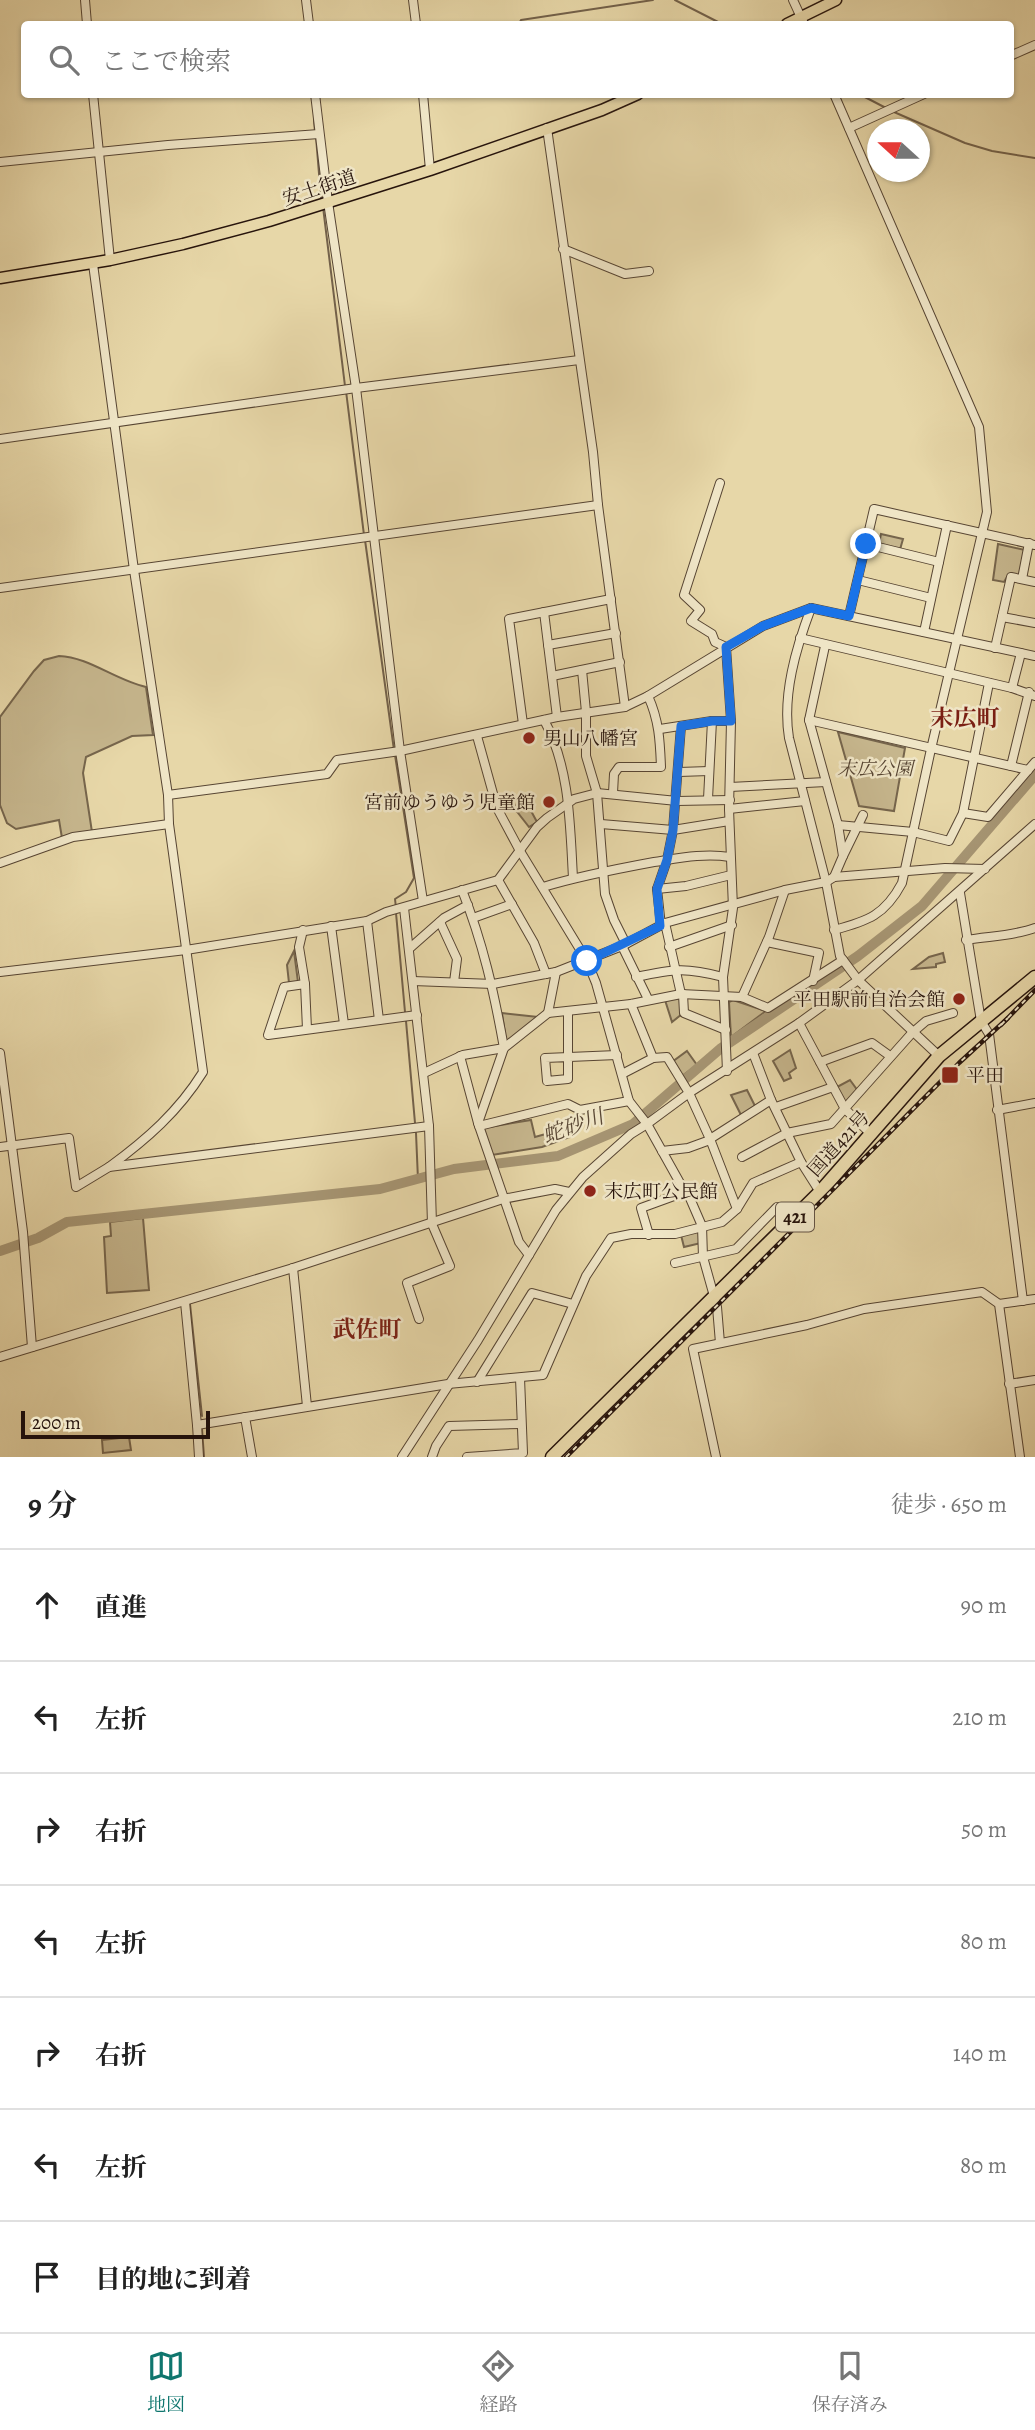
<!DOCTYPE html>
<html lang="ja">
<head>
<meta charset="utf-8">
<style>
	:root { --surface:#fff; --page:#f2f2f2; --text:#222; --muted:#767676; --line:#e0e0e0; --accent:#0f766e }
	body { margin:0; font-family:Alegreya,"Noto Serif JP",serif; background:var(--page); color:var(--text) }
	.compass { position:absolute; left:867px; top:119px; width:63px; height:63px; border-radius:50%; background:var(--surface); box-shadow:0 2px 5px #0004; rotate:291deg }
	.scale { position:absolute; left:21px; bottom:18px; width:189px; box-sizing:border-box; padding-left:7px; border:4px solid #27140c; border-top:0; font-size:19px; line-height:24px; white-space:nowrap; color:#27140c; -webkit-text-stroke:5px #efe5c6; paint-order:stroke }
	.stop { position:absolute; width:21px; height:21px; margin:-16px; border:5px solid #1a73e8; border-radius:50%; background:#fff }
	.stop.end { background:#1a73e8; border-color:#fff; box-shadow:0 2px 7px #0008 }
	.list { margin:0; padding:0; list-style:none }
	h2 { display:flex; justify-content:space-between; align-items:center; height:91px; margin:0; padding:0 28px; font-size:30px }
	h2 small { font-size:23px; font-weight:400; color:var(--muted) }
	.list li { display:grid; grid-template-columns:46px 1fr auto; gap:21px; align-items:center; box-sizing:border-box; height:112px; padding:0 28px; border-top:2px solid var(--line) }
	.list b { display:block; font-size:26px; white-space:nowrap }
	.list em { font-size:23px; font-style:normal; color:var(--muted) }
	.icon { flex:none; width:38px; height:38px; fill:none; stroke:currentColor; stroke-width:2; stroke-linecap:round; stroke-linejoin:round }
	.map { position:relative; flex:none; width:1035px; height:1457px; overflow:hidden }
	.search { position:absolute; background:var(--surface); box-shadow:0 2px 5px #0004; left:21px; right:21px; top:21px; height:77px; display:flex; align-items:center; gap:18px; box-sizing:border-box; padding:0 24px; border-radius:7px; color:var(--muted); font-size:26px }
	.sheet { height:875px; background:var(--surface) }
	nav { display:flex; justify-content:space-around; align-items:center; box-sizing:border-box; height:98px; border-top:2px solid var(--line); background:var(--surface); font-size:19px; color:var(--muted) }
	nav a { display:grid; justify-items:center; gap:4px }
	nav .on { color:var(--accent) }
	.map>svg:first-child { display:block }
	.green { fill:#c6b68d; stroke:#76654c; stroke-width:2 }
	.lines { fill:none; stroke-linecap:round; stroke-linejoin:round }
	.stream { stroke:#73614a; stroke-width:2 }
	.river { stroke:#a69573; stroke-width:10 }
	.minor-casing { stroke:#574533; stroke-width:10 }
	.major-casing { stroke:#27140c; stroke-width:13 }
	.highway-casing { stroke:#27140c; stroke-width:15 }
	.minor { stroke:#efe5c6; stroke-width:8 }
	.major { stroke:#e7d7a8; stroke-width:10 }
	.highway { stroke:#e7d7a8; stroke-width:12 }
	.rail-casing { stroke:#27140c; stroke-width:4.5 }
	.rail { stroke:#efe5c6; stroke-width:2; stroke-dasharray:5; stroke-linecap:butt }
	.route { stroke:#1a73e8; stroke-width:9 }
	.poi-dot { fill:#8f2418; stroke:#efe5c6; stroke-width:2.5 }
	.labels { text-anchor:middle; stroke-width:5; stroke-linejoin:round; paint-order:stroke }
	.shield { fill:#efe5c6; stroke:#635344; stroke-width:2 }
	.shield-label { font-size:18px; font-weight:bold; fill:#27140c }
	.street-label { font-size:19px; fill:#27140c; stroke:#efe5c6 }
	.poi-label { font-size:19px; fill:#27140c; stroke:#efe5c6; text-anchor:start }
	.park-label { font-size:19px; font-style:italic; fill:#574533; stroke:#efe5c6 }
	.water-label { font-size:21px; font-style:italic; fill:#5a4835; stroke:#efe5c6 }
	.quarter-label { font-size:23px; font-weight:bold; fill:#7a1f14; stroke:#efe5c6 }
</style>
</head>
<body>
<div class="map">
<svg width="1035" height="1457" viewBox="0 0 1035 1457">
	<rect width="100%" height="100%" fill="#e7d7a8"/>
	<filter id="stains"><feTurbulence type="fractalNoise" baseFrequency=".00286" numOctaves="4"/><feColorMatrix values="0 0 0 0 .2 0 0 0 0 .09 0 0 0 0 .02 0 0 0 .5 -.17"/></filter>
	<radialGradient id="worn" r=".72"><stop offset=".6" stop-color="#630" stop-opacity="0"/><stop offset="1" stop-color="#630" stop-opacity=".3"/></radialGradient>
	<!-- green -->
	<g class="green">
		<path d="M881,534l22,5 -4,14 -21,-5z"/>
		<path d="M998,544l27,6 -5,27h-13l-3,5 -11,-2z"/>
		<path d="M59,656c30,1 56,24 87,31l7,48 -21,1 -46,21 -3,16 9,59 -30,6 -3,-18 -43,9 -9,-6 -7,-18v-88l34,-46 10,-11z"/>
		<path d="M838,732l67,16 -11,63 -35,-5z"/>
		<path d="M524,798l13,24 -8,5 -14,-18 3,-9z"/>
		<path d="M294,951l4,31 -9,1 -2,-18z"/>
		<path d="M943,953l2,9 -9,2v3l-23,2 16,-12z"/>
		<path d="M680,998l2,16 -10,8 -7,-22z"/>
		<path d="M733,1000l33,11 -35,26 -2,-35z"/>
		<path d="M502,1013l36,4 -32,25z"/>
		<path d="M790,1050l6,18 -7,5 2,5 -7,3 -11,-20z"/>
		<path d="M687,1051l10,14 -15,11 -10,-14z"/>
		<path d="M850,1080l8,11 -9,11 -5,-1 -7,-14z"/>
		<path d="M747,1090l9,18 -14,9 -11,-22z"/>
		<path d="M531,1120l4,17 32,-9 3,9 -28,10 -50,8 -9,-27z"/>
		<path d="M143,1218l6,72 -42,3 -3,-56 7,-1 -1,-14z"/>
		<path d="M697,1231l3,3 1,9 -17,4 -3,-12z"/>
		<path d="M129,1437l2,13 -28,3 -1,-13z"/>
	</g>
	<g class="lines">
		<!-- stream -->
		<g class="stream">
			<path d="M675,0l47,24"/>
			<path d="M519,24l2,-4 132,-20"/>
			<path d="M859,94l27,14"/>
			<path d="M894,112l71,31 27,8 43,7"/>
			<path d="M314,120l1,12"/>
			<path d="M316,137l5,61"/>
			<path d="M323,207l22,179"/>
			<path d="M346,391l18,144"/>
			<path d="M365,540l29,210"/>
			<path d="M395,755l19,123 -8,14 -11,7 1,9"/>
			<path d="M396,913l9,99"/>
			<path d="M406,1021l9,102"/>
			<path d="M416,1133l2,47"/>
			<path d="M190,1304l12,112"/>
			<path d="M202,1429l2,28"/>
		</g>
		<!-- river -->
		<path class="river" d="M0,1251l38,-13 29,-16 313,-33 74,-20 104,-13 75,-32 87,-75 138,-93 64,-50 113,-131"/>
		<!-- minor casing -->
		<g class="minor-casing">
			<g id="minor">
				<path d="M85,0l2,24"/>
				<path d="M306,0l3,24"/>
				<path d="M413,0l3,24"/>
				<path d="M793,0l11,24"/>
				<path d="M1010,56l25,-11"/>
				<path d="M93,94l17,166"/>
				<path d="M315,94l13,108 28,186 44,363 23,150"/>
				<path d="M423,94l7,76"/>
				<path d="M547,128l46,324 5,53 27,202"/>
				<path d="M849,128l75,-34"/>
				<path d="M0,162l168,-17 151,-11"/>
				<path d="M563,249l62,25 24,-3"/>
				<path d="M93,264l41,306 34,225 1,29 34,248c-25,40 -56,67 -94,95"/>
				<path d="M0,439l356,-51 223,-28"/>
				<path d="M720,483l-36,112 16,15 -9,11 21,13 3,8 11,5"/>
				<path d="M866,544l73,18"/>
				<path d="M1022,579l7,-36"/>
				<path d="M858,580l73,18"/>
				<path d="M0,588l598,-83"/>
				<path d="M811,608c-15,40 -29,87 -22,130l37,144 14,74 18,24 81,76"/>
				<path d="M544,612l13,105"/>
				<path d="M849,616l25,-107 161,36"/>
				<path d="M1002,617l33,6"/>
				<path d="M924,632l23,-107"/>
				<path d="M800,638l212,50 23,8"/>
				<path d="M548,645l68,-12"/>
				<path d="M825,646l-16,74 29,105 5,31 -9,21"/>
				<path d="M726,647l5,74 -2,88 4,99 -10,69 4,94"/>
				<path d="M995,648l16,-71 24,5"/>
				<path d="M582,670l4,42v44l11,37 8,101 9,26 12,24"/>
				<path d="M552,676l68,-14"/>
				<path d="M1012,688l9,-35"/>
				<path d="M544,720c26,47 26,105 29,158"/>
				<path d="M809,720l219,50"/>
				<path d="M523,724l-14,-105 102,-20"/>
				<path d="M660,729l52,-8h19"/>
				<path d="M477,736l20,72 23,43 67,110 9,22 33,118 18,23 38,68 4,4 13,30 1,31 14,50 3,36"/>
				<path d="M1011,766l18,-74"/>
				<path d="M679,772l30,-1"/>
				<path d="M730,787l96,-5"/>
				<path d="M613,793l1,-19 5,-7h42c-1,-26 -2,-47 -13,-71"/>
				<path d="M168,795l159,-21 10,-14 63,-9 157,-34 68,-10 23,-11 115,-70 48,-18 224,48"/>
				<path d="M708,799l4,-78"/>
				<path d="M729,809l76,-8"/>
				<path d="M963,813l25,4 47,-55"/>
				<path d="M601,824l72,6 56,-9"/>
				<path d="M838,825l75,7 36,9 14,-28 26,-130"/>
				<path d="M843,856l20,-41"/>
				<path d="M0,863l73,-26 96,-13"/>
				<path d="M498,880l36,63 12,31"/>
				<path d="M543,887c36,-11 73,-18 111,-25 26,-4 50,-9 76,-5"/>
				<path d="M657,889l29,-3 45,-11"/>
				<path d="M960,893l21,128 8,13 34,267"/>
				<path d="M404,908l25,218 3,98 18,42 -43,17 12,36"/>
				<path d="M473,918l39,-14"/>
				<path d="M367,921l12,99"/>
				<path d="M440,922l17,37 -3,23"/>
				<path d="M665,923l16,71"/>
				<path d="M331,926l13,98"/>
				<path d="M661,926l-4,-37 10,-29 6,-30 8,-104"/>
				<path d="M303,930l-4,17 6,37 2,45"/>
				<path d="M834,930c34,-9 51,-15 68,-47l29,-134 56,-237 -8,-85 -145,-333"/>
				<path d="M966,940c24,-4 47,-4 69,-12"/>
				<path d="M767,942l52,11 -6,28"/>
				<path d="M622,946l26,53"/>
				<path d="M669,947l63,-22"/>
				<path d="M410,948l34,-30 24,-13"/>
				<path d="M0,972l186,-22 181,-29 19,-9 112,-32 39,-53 10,-9 27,-19 23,-6 80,8 53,-1"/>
				<path d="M636,977c38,-8 49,-10 87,0"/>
				<path d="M413,981l80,3 63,-12 66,-26 43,-23 120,-33 41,-8 8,-5 111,-9 40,1"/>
				<path d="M305,984l-21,3 -16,48 149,-20"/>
				<path d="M683,994l1,19 42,17"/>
				<path d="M742,997l27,-60 16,-47"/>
				<path d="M631,1004l22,54"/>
				<path d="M568,1011v68l-21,2 -2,-23 72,-3"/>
				<path d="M548,1013l8,-41"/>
				<path d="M799,1023l46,86 27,26"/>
				<path d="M0,1053l23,179 9,115"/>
				<path d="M753,1053l18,47 30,62 19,30"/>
				<path d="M460,1056l18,67"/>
				<path d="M820,1062l52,-19 18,13"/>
				<path d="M424,1073l39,-18 41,-7c-10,-56 -21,-105 -42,-158"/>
				<path d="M622,1074l31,-16 14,-1 22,36 21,46 27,70"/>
				<path d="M776,1107l57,-20"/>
				<path d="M997,1110l38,-7"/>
				<path d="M479,1126l89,-22 12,6 49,-9"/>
				<path d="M710,1139l61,-39"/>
				<path d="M0,1147l69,-9 7,49 33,-20 320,-41"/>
				<path d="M662,1151l26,-3 22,-8"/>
				<path d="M742,1157l45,-24 44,-9 81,-91 14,-12 27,-8"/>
				<path d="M649,1235l-8,-27 44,-16"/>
				<path d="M529,1255l-10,-13 -41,-119 26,-75 44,-35 83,-9 50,-10 61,3 26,11 75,-48"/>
				<path d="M675,1263l61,-14 41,-42"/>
				<path d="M293,1268l14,138"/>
				<path d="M185,1302l12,123"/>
				<path d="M999,1304l36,-5"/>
				<path d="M0,1357l293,-89 210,-69 52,-10 14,3"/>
				<path d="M477,1382l55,-89 41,11"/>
				<path d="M1009,1384l26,-4"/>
				<path d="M245,1417l7,40"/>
				<path d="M199,1457l-2,-32 251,-41 95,-9 43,-99 25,-38 20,-4h44l47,-12 15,-13 16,-26 48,-21"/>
				<path d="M402,1457l76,-117 78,-130 27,-33 48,-43 16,-10 42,-31 110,-70 59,-43 177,-156"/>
				<path d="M432,1457l4,-11 13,-20 72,-2"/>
				<path d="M467,1457l56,-4 -3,-75"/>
				<path d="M716,1457l-23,-108 114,-24 57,-16 118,-17 17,12 21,153"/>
			</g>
		</g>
		<!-- major casing -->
		<g class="major-casing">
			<g id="major">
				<path d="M787,24l49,-24"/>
				<path d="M0,278l110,-18 73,-16 86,-23 161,-51 172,-60 36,-16"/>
			</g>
		</g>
		<!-- highway casing -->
		<g class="highway-casing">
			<path id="highway" d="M552,1457l268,-265 119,-136 96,-79"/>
		</g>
		<!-- minor -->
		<use href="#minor" class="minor"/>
		<!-- major -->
		<use href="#major" class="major"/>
		<!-- highway -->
		<use href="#highway" class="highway"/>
		<!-- rail casing -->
		<g class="rail-casing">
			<g id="rail">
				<path d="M1001,1025l34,-35"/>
				<path d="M566,1457l393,-394 49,-45"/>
			</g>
		</g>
		<!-- rail -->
		<use href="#rail" class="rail"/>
	</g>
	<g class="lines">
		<!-- route -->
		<path class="route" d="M587,961l73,-35 -3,-37 10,-29 6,-30 8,-104 31,-5h19l-5,-74 37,-21 48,-18 38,8 17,-72"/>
	</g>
	<!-- markers -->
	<g class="poi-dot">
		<circle cx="529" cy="738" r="7"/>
		<circle cx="549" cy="802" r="7"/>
		<circle cx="959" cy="999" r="7"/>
		<rect x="941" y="1066" width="18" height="18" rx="3.5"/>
		<circle cx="590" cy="1191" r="7"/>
	</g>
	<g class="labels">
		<!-- shield labels -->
		<rect class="shield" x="776" y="1202.5" width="38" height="29" rx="5"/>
		<g class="shield-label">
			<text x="795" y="1223">421</text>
		</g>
		<!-- street labels -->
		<g class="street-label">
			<text transform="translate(319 187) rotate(-18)" y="7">安土街道</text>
			<text transform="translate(838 1143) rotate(-48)" y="7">国道421号</text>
		</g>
		<!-- poi labels -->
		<g class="poi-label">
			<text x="543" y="745">男山八幡宮</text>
			<text x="535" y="809" text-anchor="end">宮前ゆうゆう児童館</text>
			<text x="945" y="1006" text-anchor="end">平田駅前自治会館</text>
			<text x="966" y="1082">平田</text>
			<text x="604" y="1198">末広町公民館</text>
		</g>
		<!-- park labels -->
		<g class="park-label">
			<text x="875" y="775">末広公園</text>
		</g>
		<!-- water labels -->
		<g class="water-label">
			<text transform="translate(573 1126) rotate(-20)" y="7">蛇砂川</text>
		</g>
		<!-- quarter labels -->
		<g class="quarter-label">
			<text x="965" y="726">末広町</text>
			<text x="367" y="1337">武佐町</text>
		</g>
	</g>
	<rect width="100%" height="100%" filter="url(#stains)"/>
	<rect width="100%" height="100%" fill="url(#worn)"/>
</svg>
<svg class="compass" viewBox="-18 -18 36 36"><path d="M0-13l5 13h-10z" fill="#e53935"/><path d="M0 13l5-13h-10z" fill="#767676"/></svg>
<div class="scale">200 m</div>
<div class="stop" style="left:587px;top:961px"></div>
<div class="stop end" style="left:866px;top:544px"></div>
<div class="search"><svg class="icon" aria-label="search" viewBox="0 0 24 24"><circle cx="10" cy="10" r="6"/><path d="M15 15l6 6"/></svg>ここで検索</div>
</div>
<section class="sheet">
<h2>9 分<small>徒歩 · 650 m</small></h2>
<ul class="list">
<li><svg class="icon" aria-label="ahead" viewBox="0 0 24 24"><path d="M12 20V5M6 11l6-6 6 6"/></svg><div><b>直進</b></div><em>90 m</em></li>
<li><svg class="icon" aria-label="left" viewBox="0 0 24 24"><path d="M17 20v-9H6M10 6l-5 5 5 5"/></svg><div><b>左折</b></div><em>210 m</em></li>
<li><svg class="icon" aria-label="right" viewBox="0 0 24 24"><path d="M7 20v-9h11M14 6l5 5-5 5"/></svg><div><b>右折</b></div><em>50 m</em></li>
<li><svg class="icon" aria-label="left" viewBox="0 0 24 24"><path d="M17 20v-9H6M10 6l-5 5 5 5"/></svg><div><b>左折</b></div><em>80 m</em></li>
<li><svg class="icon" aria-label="right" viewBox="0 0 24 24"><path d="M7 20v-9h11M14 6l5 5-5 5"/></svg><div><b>右折</b></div><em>140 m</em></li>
<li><svg class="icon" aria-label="left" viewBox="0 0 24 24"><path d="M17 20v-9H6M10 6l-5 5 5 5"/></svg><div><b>左折</b></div><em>80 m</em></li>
<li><svg class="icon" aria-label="arrive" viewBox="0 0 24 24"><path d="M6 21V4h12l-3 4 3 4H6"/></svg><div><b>目的地に到着</b></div></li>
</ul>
</section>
<nav>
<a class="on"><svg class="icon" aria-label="map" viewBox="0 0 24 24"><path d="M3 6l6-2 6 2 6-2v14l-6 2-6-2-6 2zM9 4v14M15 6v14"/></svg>地図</a>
<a><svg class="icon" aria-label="directions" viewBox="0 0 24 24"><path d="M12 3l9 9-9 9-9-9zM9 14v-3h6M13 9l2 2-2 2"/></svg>経路</a>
<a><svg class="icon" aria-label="saved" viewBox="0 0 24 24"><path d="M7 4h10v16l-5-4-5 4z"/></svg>保存済み</a>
</nav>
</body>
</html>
